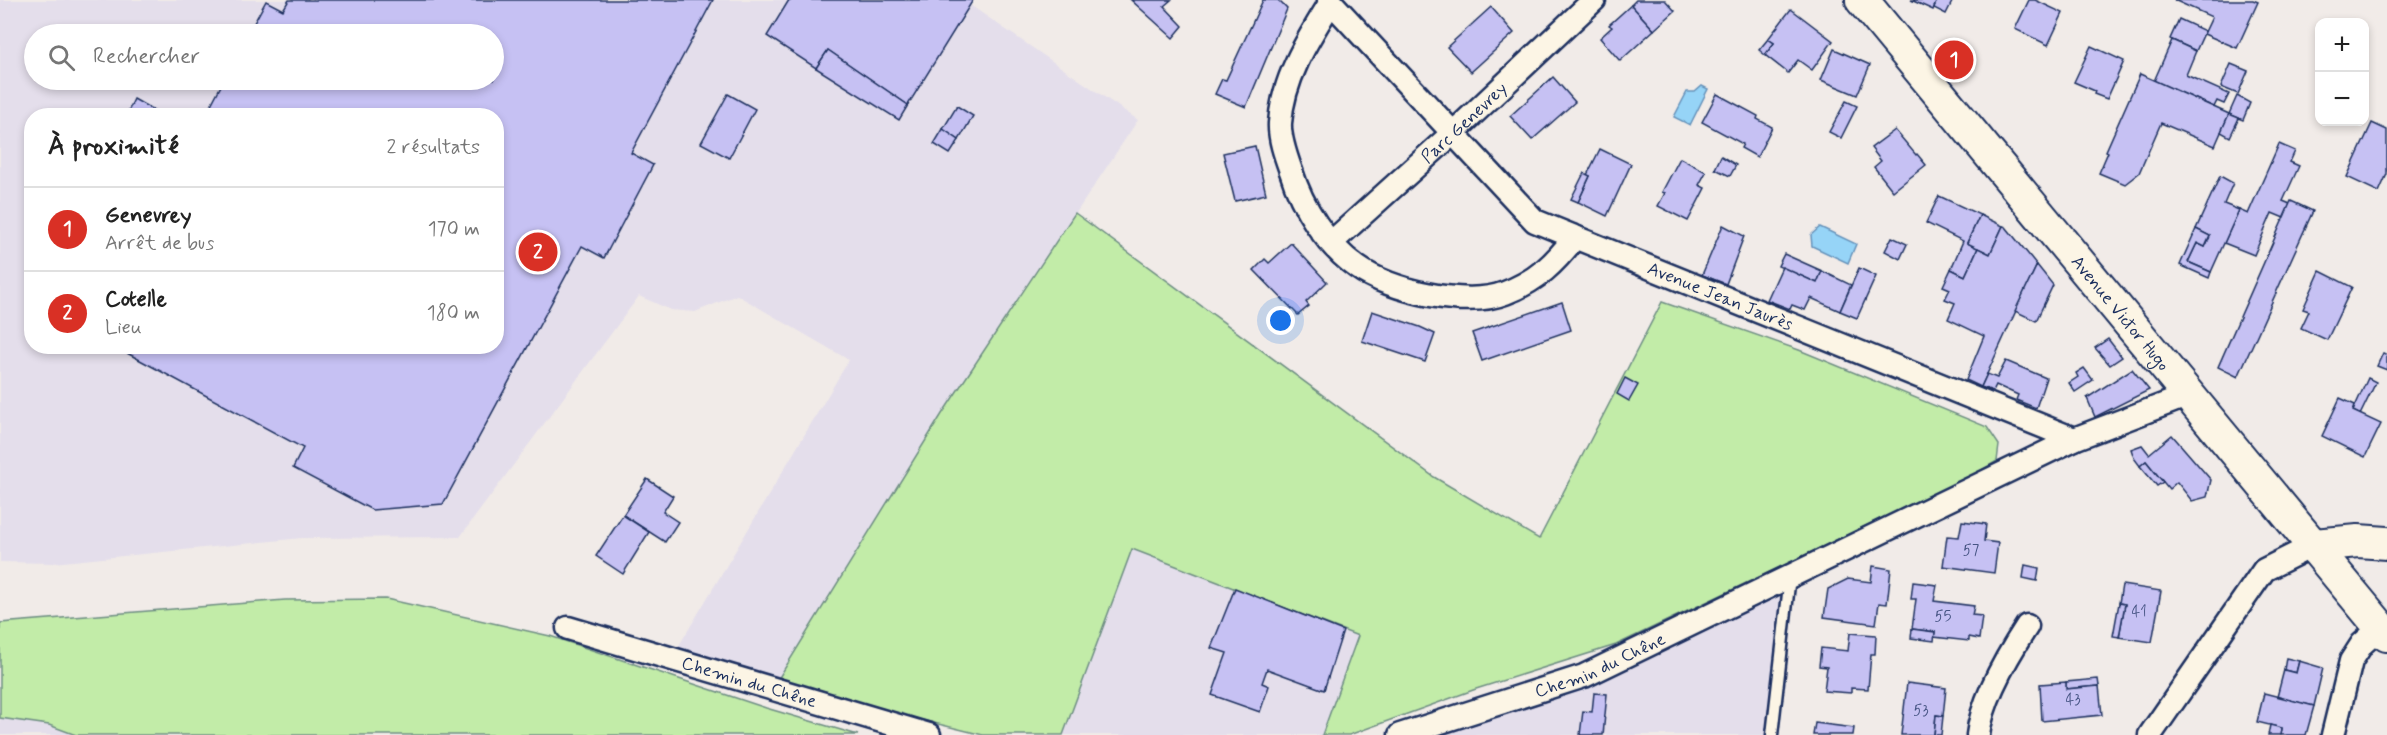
<!DOCTYPE html>
<html lang="fr">
<head>
<meta charset="utf-8">
<style>
	:root { --surface:#fff; --page:#f6f6f6; --text:#222; --muted:#767676; --line:#e0e0e0; --accent:#d93025 }
	body { margin:0; font-family:Mynerve,sans-serif; background:var(--page); color:var(--text) }
	.controls { position:absolute; right:18px; top:18px; display:grid; overflow:hidden; border-radius:12px; box-shadow:0 3px 9px #0003 }
	.controls button { width:54px; height:54px; display:grid; place-items:center; padding:0; border:0; border-bottom:2px solid var(--line); background:var(--surface); color:var(--text); font:30px sans-serif }
	.you { position:absolute; left:1281px; top:321px; width:21px; height:21px; margin:-15px; border:4px solid #fff; border-radius:50%; background:#1a73e8; box-shadow:0 0 0 9px #1a73e833 }
	.badge { display:grid; place-items:center; width:39px; height:39px; border-radius:50%; background:var(--accent); color:#fff; font-size:20px; font-weight:700 }
	.pin { position:absolute; translate:-50% -50%; border:3px solid #fff; box-shadow:0 2px 6px #0006 }
	.list { margin:0; padding:0; list-style:none }
	h2 { display:flex; justify-content:space-between; align-items:center; height:78px; margin:0; padding:0 24px; font-size:26px }
	h2 small { font-size:20px; font-weight:400; color:var(--muted) }
	.list li { display:grid; grid-template-columns:39px 1fr auto; gap:18px; align-items:center; box-sizing:border-box; height:84px; padding:0 24px; border-top:2px solid var(--line) }
	.list b { display:block; font-size:22px; white-space:nowrap }
	.list p { margin:0; font-size:20px; white-space:nowrap; color:var(--muted) }
	.list em { font-size:20px; font-style:normal; color:var(--muted) }
	.icon { flex:none; width:33px; height:33px; fill:none; stroke:currentColor; stroke-width:2; stroke-linecap:round; stroke-linejoin:round }
	.map { position:relative; flex:none; width:2387px; height:735px; overflow:hidden }
	.search { position:absolute; background:var(--surface); box-shadow:0 3px 9px #0003; left:24px; top:24px; width:480px; height:66px; display:flex; align-items:center; gap:15px; box-sizing:border-box; padding:0 21px; border-radius:33px; color:var(--muted); font-size:22px }
	.panel { position:absolute; background:var(--surface); box-shadow:0 3px 9px #0003; left:24px; top:108px; width:480px; height:246px; border-radius:24px }
	.map>svg:first-child { display:block }
	.built { fill:#e4deeb; fill-rule:evenodd }
	.green { fill:#c2eca8; stroke:#6e8e83; stroke-width:1.5 }
	.water { fill:#96d4f7; stroke:#6592ba; stroke-width:1.5 }
	.building { fill:#c6c1f3; stroke:#1b2f5e; stroke-width:1.5 }
	.lines { fill:none; stroke-linecap:round; stroke-linejoin:round }
	.lane-casing { stroke:#1b2f5e; stroke-width:15 }
	.street-casing { stroke:#1b2f5e; stroke-width:27 }
	.secondary-casing { stroke:#1b2f5e; stroke-width:36 }
	.lane { stroke:#fcf5e5; stroke-width:10 }
	.street { stroke:#fcf5e5; stroke-width:22 }
	.secondary { stroke:#fcf5e5; stroke-width:32 }
	.labels { text-anchor:middle; stroke-width:6; stroke-linejoin:round; paint-order:stroke }
	.number-label { font-size:15px; fill:#465483 }
	.street-label { font-size:18px; fill:#1b2f5e; stroke:#fcf5e5 }
</style>
</head>
<body>
<div class="map">
<svg width="2387" height="735" viewBox="0 0 2387 735">
	<rect width="100%" height="100%" fill="#f1ebe8"/>
	<filter id="ink" filterUnits="userSpaceOnUse"><feTurbulence type="fractalNoise" baseFrequency=".0167" numOctaves="2"/><feDisplacementMap in="SourceGraphic" scale="12" xChannelSelector="R" yChannelSelector="G"/><feConvolveMatrix kernelMatrix="1 2 1 2 8 2 1 2 1" color-interpolation-filters="sRGB"/></filter>
	<g filter="url(#ink)">
		<!-- built -->
		<g class="built">
			<path d="M0,0h973l-3,5 168,115 -196,294 -167,270 -101,-30 175,-294 -112,-65 -42,17 -24,-2 -32,-14 -179,241 -158,1 -249,25 -53,-1zM34,34h460v46h-460zM32,116h464v230h-464z"/>
			<path d="M1132,549l227,87 -37,99h-259z"/>
			<path d="M1781,590l-15,145h-322l129,-42 96,-44z"/>
			<path d="M0,718l49,7 27,10h-76z"/>
		</g>
		<!-- green -->
		<g class="green">
			<path d="M1075,213l359,264 105,62 123,-237 137,48 188,77 12,18 -2,16 -24,14 -357,170 -140,44 -127,46h-27l36,-99 -226,-87 -69,186h-80l-208,-51 167,-270z"/>
			<path d="M386,599l164,37 216,72 92,27h-782l-27,-10 -49,-7v-95l285,-23z"/>
		</g>
		<!-- water -->
		<g class="water">
			<path d="M1702,86l6,3 -18,36 -16,-8 13,-25h8z"/>
			<path d="M1820,227l36,17 -8,19 -36,-17 -1,-11z"/>
		</g>
		<!-- building -->
		<g class="building">
			<path d="M289,0h424l-82,153 22,12 -49,93 -22,-12 -139,258 -71,6 -79,-42 10,-20 -189,-102h382v-230h-291l19,-36h270v-46h-246l18,-33 17,9z"/>
			<path d="M789,0h184l-65,105 -80,-55 -12,18 -49,-32z"/>
			<path d="M1131,0h40l-7,6 19,20 -10,12z"/>
			<path d="M1263,0h15l9,9 -41,98 -31,-13 7,-15 4,1z"/>
			<path d="M1636,0h29l10,11 -21,19 -23,-25z"/>
			<path d="M1911,0h26l-4,10z"/>
			<path d="M1937,0h16l-7,14 -12,-6z"/>
			<path d="M2029,0h6l28,13 -15,32 -33,-16z"/>
			<path d="M2174,0h79l5,2 -21,46 -33,-14 8,-17z"/>
			<path d="M1631,5l23,25 -34,31 -20,-23 12,-11 -3,-2z"/>
			<path d="M1491,7l23,26 -43,39 -24,-25z"/>
			<path d="M1791,9l42,32 -21,29 -14,-10 -10,13 -23,-18 9,-12 -6,-4z"/>
			<path d="M2179,19l26,12 -9,20 -26,-12z"/>
			<path d="M1768,39l6,4 -9,12 -6,-5z"/>
			<path d="M2172,40l24,11 -10,24 43,19 -5,10 -7,-3 -3,6 -60,-26z"/>
			<path d="M2091,46l33,15 -17,38 -13,-5 1,-3 -21,-9z"/>
			<path d="M1834,49l36,16 -13,30 -36,-15z"/>
			<path d="M828,50l80,55 -9,15 -83,-52z"/>
			<path d="M2231,64l17,7 -10,23 -17,-7z"/>
			<path d="M2140,74l89,40 -14,32 -54,-23 -22,50 -14,11 -26,-11 9,-21 -2,-1z"/>
			<path d="M1553,77l22,25 -43,38 -22,-24z"/>
			<path d="M728,94l27,15 -26,49 -28,-15z"/>
			<path d="M1717,94l41,22 -1,3 15,8 -15,30 -16,-9 2,-4 -41,-22z"/>
			<path d="M2237,96l13,7 -7,17 -14,-6z"/>
			<path d="M134,99l23,13 -2,4h-29z"/>
			<path d="M1846,101l11,5 -16,32 -12,-6z"/>
			<path d="M957,106l16,10 -14,24 -16,-11z"/>
			<path d="M2229,114l10,4 -9,19 -9,-5z"/>
			<path d="M2372,123l15,7v44l-8,18 -32,-15z"/>
			<path d="M943,129l16,11 -9,14 -16,-10z"/>
			<path d="M1895,130l21,25 1,-1 9,11 -33,26 -19,-24 7,-6 -10,-13z"/>
			<path d="M2279,144l16,7 -5,11 9,4 -16,35 7,3 -6,14 -12,-5 -18,42 -30,-12 15,-33 9,4z"/>
			<path d="M1255,146l11,48 -31,7 -12,-48z"/>
			<path d="M1600,149l31,15 -24,52 -29,-14 12,-26 -3,-1z"/>
			<path d="M1721,156l15,9 -6,11 -15,-7z"/>
			<path d="M1680,158l26,14 -7,13 6,3 -17,33 -30,-15 7,-13 -3,-1z"/>
			<path d="M1584,173l6,3 -12,26 -7,-3z"/>
			<path d="M2220,176l13,7 -9,21 15,6 -28,62 -23,-10 9,-19 8,4 5,-11 -14,-7z"/>
			<path d="M1939,196l41,19 -13,28 11,5 -13,28 -14,-7 12,-28 -37,-18z"/>
			<path d="M2291,201l22,10 -75,166 -20,-10z"/>
			<path d="M1980,215l23,11 -13,28 -23,-11z"/>
			<path d="M1723,225l21,11 -18,48 -24,-9z"/>
			<path d="M2003,226l3,1 31,38 -56,122 -15,-7 18,-44 -36,-17 7,-16 -10,-4 5,-10 -7,-3 8,-17 14,7 13,-28 12,6z"/>
			<path d="M2196,229l14,7 -5,11 -8,-4 -9,19 23,10 -2,6 -29,-13z"/>
			<path d="M1892,237l15,7 -7,15 -15,-8z"/>
			<path d="M1291,243l36,39 -21,20 3,4 -11,9 -44,-45 11,-11 4,4z"/>
			<path d="M1784,254l38,17 -5,12 -39,-17z"/>
			<path d="M2037,265l16,20 -17,36 -21,-10z"/>
			<path d="M1782,267l35,16 5,-12 29,14 -11,26 -29,-13 -6,12 -13,-5 -2,4 -23,-9z"/>
			<path d="M1859,268l17,8 -19,42 -17,-7z"/>
			<path d="M2320,271l32,16 -25,53 -26,-12 8,-17 -6,-2z"/>
			<path d="M1562,302l9,28 -89,31 -10,-28z"/>
			<path d="M1372,311l48,16 15,7 -10,28 -63,-21z"/>
			<path d="M2108,339l14,18 -12,8 -15,-17z"/>
			<path d="M2383,353l4,2v15l-10,-4z"/>
			<path d="M2006,361l40,17 -10,30 -20,-8 2,-5 -22,-10 -3,6 -12,-4 6,-13 10,4z"/>
			<path d="M2084,368l9,12 -18,12 -6,-9 9,-6 -2,-4z"/>
			<path d="M2132,369l17,21 -54,27 -8,-19z"/>
			<path d="M1625,378l13,7 -9,16 -12,-7z"/>
			<path d="M2368,378l8,4 -16,33 -7,-4z"/>
			<path d="M2340,398l15,7 -2,6 28,13 -16,33 -43,-21z"/>
			<path d="M2172,435l39,45 -4,17 -15,4 -15,-19 -8,7 -23,-28 -6,5 -6,-8 -3,-9 11,-4 7,9z"/>
			<path d="M2146,461l17,21 -6,4 -17,-20z"/>
			<path d="M647,479l26,17 -10,16 15,10 -13,20 -42,-27z"/>
			<path d="M623,515l26,17 -26,42 -27,-18z"/>
			<path d="M1962,521l24,3 -2,17 14,2 -4,30 -51,-7 4,-30 12,1z"/>
			<path d="M2025,565l14,3 -2,13 -14,-3z"/>
			<path d="M1873,566l18,3 -4,35 -8,-1 -3,21 -52,-7 4,-28 20,-10 23,3z"/>
			<path d="M1913,582l24,3 -3,16 40,5 -2,9 10,1 -3,23 -10,-2v4l-35,-4 1,-5 -23,-3 4,-30h-5z"/>
			<path d="M2122,585l39,6 -9,51 -33,-5 6,-33 -6,-1z"/>
			<path d="M1235,588l108,43 -19,59 -57,-21 -5,14 7,3 -9,26 -48,-17 15,-42 -16,-5z"/>
			<path d="M2119,603l6,1 -6,33 -6,-1z"/>
			<path d="M1912,629l23,3 -1,9 -23,-3z"/>
			<path d="M1850,633l26,2 -1,19h-4l-3,35 -17,-1v5l-27,-2 3,-24 -8,-1 2,-18 27,3z"/>
			<path d="M2286,658l13,3 -3,12 -12,-3z"/>
			<path d="M2299,661l24,7 -9,38 -37,-9 7,-27 12,3z"/>
			<path d="M2098,679l1,7 -33,3v-7z"/>
			<path d="M2066,682v7l33,-3 3,29 -60,6 -2,-37z"/>
			<path d="M1907,683l39,5 -3,28 -7,-1 -2,20h-33z"/>
			<path d="M1594,693l13,1 -4,41h-23l3,-24 9,1z"/>
			<path d="M2264,693l50,13 -8,29h-25l1,-7 -25,-6z"/>
			<path d="M1936,715l7,1 -2,19h-7z"/>
			<path d="M1815,723l39,5 -1,7h-40z"/>
			<path d="M2270,725l12,3 -1,7h-13z"/>
		</g>
		<g class="lines">
			<!-- lane casing -->
			<g class="lane-casing">
				<path id="lane" d="M1772,735l18,-159"/>
			</g>
			<!-- street casing -->
			<g class="street-casing">
				<g id="street">
					<path id="s1" d="M1329,0l206,221 539,218 115,-44"/>
					<path d="M1331,2c-23,37 -48,76 -51,121 -1,15 6,34 11,48 11,36 35,74 66,96 33,24 110,41 148,26 32,-12 50,-30 70,-56"/>
					<path id="s2" d="M1332,242l121,-109 141,-133"/>
					<path id="s3" d="M568,628l361,107"/>
					<path id="s4" d="M1400,735l184,-59 490,-237"/>
					<path d="M1978,735c4,-35 30,-80 49,-109"/>
					<path d="M2150,735l114,-165 50,-25"/>
					<path d="M2333,735l18,-74 11,-17 19,-17"/>
				</g>
			</g>
			<!-- secondary casing -->
			<g class="secondary-casing">
				<g id="secondary">
					<path id="s5" d="M1862,0l525,635"/>
					<path d="M2314,545l44,-4 29,2"/>
				</g>
			</g>
			<!-- lane -->
			<use href="#lane" class="lane"/>
			<!-- street -->
			<use href="#street" class="street"/>
			<!-- secondary -->
			<use href="#secondary" class="secondary"/>
		</g>
	</g>
	<g class="labels">
		<!-- number labels -->
		<g class="number-label">
			<text x="1971" y="555">57</text>
			<text x="2139" y="616">41</text>
			<text x="1943" y="621">55</text>
			<text x="2073" y="704">43</text>
			<text x="1921" y="715">53</text>
		</g>
		<!-- street labels -->
		<g class="street-label">
			<text dy="6" stroke="none"><textPath href="#s2" startOffset="178">Parc Genevrey</textPath></text>
			<text dy="6" stroke="none"><textPath href="#s1" startOffset="502">Avenue Jean Jaurès</textPath></text>
			<text dy="6" stroke="none"><textPath href="#s5" startOffset="406">Avenue Victor Hugo</textPath></text>
			<text dy="6" stroke="none"><textPath href="#s4" startOffset="212">Chemin du Chêne</textPath></text>
			<text dy="6" stroke="none"><textPath href="#s3" startOffset="189">Chemin du Chêne</textPath></text>
		</g>
	</g>
</svg>
<div class="controls">
<button>+</button>
<button>−</button>
</div>
<div class="you"></div>
<div class="pin badge" style="left:1954px;top:60px">1</div>
<div class="pin badge" style="left:538px;top:252px">2</div>
<div class="search"><svg class="icon" aria-label="search" viewBox="0 0 24 24"><circle cx="10" cy="10" r="6"/><path d="M15 15l6 6"/></svg>Rechercher</div>
<section class="panel">
<h2>À proximité<small>2 résultats</small></h2>
<ul class="list">
<li><span class="badge">1</span><div><b>Genevrey</b><p>Arrêt de bus</p></div><em>170 m</em></li>
<li><span class="badge">2</span><div><b>Cotelle</b><p>Lieu</p></div><em>180 m</em></li>
</ul>
</section>
</div>
</body>
</html>
